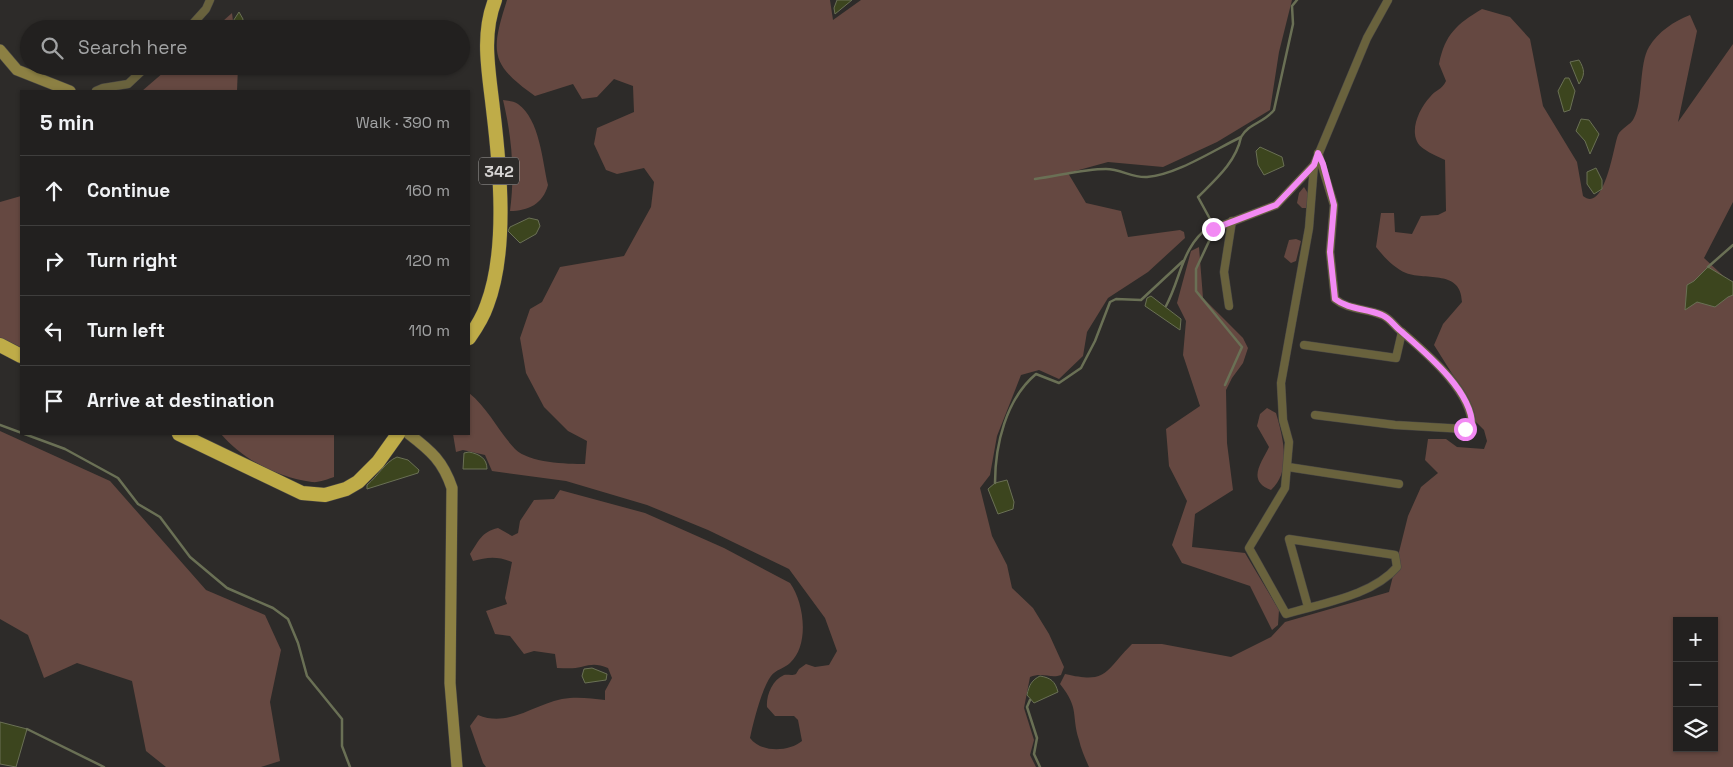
<!DOCTYPE html>
<html lang="en">
<head>
<meta charset="utf-8">
<style>
	:root { --surface:#22201f; --page:#2a2828; --text:#f1f3f6; --muted:#a2a3a4; --line:#3f3e3d }
	body { margin:0; font-family:"Space Grotesk",sans-serif; background:var(--page); color:var(--text) }
	.controls { position:absolute; right:15px; bottom:15px; display:grid; overflow:hidden; border-radius:0px; box-shadow:0 1px 4px #0004 }
	.controls button { width:45px; height:45px; display:grid; place-items:center; padding:0; border:0; border-bottom:1px solid var(--line); background:var(--surface); color:var(--text); font:25px sans-serif }
	.stop { position:absolute; width:15px; height:15px; margin:-11px; border:4px solid #f28af3; border-radius:50%; background:#fff }
	.stop.end { background:#f28af3; border-color:#fff; box-shadow:0 1px 5px #0008 }
	.list { margin:0; padding:0; list-style:none }
	h2 { display:flex; justify-content:space-between; align-items:center; height:65px; margin:0; padding:0 20px; font-size:21px }
	h2 small { font-size:16px; font-weight:400; color:var(--muted) }
	.list li { display:grid; grid-template-columns:32px 1fr auto; gap:15px; align-items:center; box-sizing:border-box; height:70px; padding:0 20px; border-top:1px solid var(--line) }
	.list b { display:block; font-size:19px; white-space:nowrap }
	.list em { font-size:16px; font-style:normal; color:var(--muted) }
	.icon { flex:none; width:28px; height:28px; fill:none; stroke:currentColor; stroke-width:2; stroke-linecap:round; stroke-linejoin:round }
	.map { position:relative; flex:none; width:1733px; height:767px; overflow:hidden }
	.search { position:absolute; background:var(--surface); box-shadow:0 1px 4px #0004; left:20px; top:20px; width:450px; height:55px; display:flex; align-items:center; gap:12px; box-sizing:border-box; padding:0 18px; border-radius:28px; color:var(--muted); font-size:19px }
	.panel { position:absolute; background:var(--surface); box-shadow:0 1px 4px #0004; left:20px; top:90px; width:450px; height:345px; border-radius:0px }
	.map>svg:first-child { display:block }
	.green { fill:#654841; fill-rule:evenodd }
	.water { fill:#3c451e; stroke:#6a7055 }
	.lines { fill:none; stroke-linecap:round; stroke-linejoin:round }
	.stream { stroke:#6a7055; stroke-width:2.5 }
	.street-casing { stroke:#484644; stroke-width:9 }
	.secondary-casing { stroke:#484644; stroke-width:12 }
	.highway-casing { stroke:#484644; stroke-width:15 }
	.street { stroke:#69623d; stroke-width:8 }
	.secondary { stroke:#8c8043; stroke-width:11 }
	.highway { stroke:#bfac48; stroke-width:14 }
	.route { stroke:#f28af3; stroke-width:6 }
	.labels { text-anchor:middle; stroke-width:4.5; stroke-linejoin:round; paint-order:stroke }
	.shield { fill:#2d2b29; stroke:#a4a2a1; stroke-width:1 }
	.shield-label { font-size:16px; font-weight:bold; fill:#d7d5d4 }
</style>
</head>
<body>
<div class="map">
<svg width="1733" height="767" viewBox="0 0 1733 767">
	<rect width="100%" height="100%" fill="#2d2b29"/>
	<!-- green -->
	<g class="green">
		<path d="M507,0h323l3,20 28,-20h431l-13,52 -9,58 -53,32 -54,25 -55,-5 -40,11 18,30 35,8 7,26 52,-7 4,2 1,6 -37,34 -40,26 -21,34 -4,24 -24,23 -20,-9 -18,5 -24,61 -7,39 -10,13 12,48 15,29 5,23 21,20 16,26 15,33 -3,8c-10,4 -18,-3 -31,2l-6,31 10,32 -4,15 6,12h-550l-3,-4 -13,-37 8,-11c33,14 60,-15 92,-17 12,-1 24,1 35,2v-9l7,-13 -4,-10c-11,-4 -15,-4 -27,-1 -7,2 -16,1 -24,1l-2,-14 -21,-3 -10,3 -14,-18 -15,-2 -9,-23 21,-7 -2,-6 7,-36c-14,-6 -25,-5 -39,-1l-3,-7c9,-13 11,-22 28,-26l14,8 6,-3 2,-12 14,-21 20,-1 6,-9 85,23 79,35 66,35c14,19 20,62 0,80 -5,5 -15,7 -19,13 -9,12 -18,47 -21,62 11,15 39,14 52,3l-4,-21 -4,-4h-19l-8,-9c-1,-11 5,-27 17,-32 3,-1 8,1 12,-1l3,-5 7,-5 9,3 14,-2 8,-14 -12,-33 -36,-49 -81,-39 -61,-25 -81,-24 -74,-10 -7,-16 -22,-5 -7,2 -3,-18h16v-41c19,15 29,38 46,56 14,14 52,15 70,15l2,-23 -19,-10 -24,-24 -18,-34 -6,-35 10,-29 12,-7 18,-35 64,-11 27,-49 3,-25 -10,-14 -27,6 -11,-4 -12,-26 3,-16 37,-16 -1,-26 -19,-7 -17,18 -15,2 -9,-15 -38,12c-46,-32 -44,-45 -28,-96z"/>
		<path d="M1482,9l28,8 20,22 13,67 34,56 6,34c22,18 31,-52 35,-61 3,-7 13,-10 16,-17 9,-16 5,-55 15,-71 9,-15 25,-26 41,-32l7,16 -19,91 55,-78v158l-29,56 29,27v482h-644c-4,-9 -8,-18 -10,-27 -8,-25 1,-31 -19,-56l5,-10c43,10 39,-2 67,-30h30l69,13 40,-20 14,-15 104,-30 19,-76 13,-29 17,-14 -13,-13 3,-21h18l11,8 27,2 3,-8 -3,-11 -8,-8 -8,-23 -34,-54 9,-21 19,-22c-1,-33 -35,-21 -56,-29 -12,-5 -22,-16 -30,-26l5,-34h13l1,19 17,2 9,-18 17,-1 8,-4 -1,-51c-6,-3 -14,-6 -21,-11 -18,-12 -6,-39 6,-52 5,-7 12,-7 16,-16l-7,-17c6,-30 18,-40 43,-55zM1677,621h37v127h-37z"/>
		<path d="M232,13l2,16h-20z"/>
		<path d="M171,66h67l-1,25h-95z"/>
		<path d="M503,100c5,1 11,1 15,4 22,16 24,56 30,81 -5,19 -20,26 -38,26 5,-37 2,-74 -7,-111z"/>
		<path d="M1304,187l5,8 -3,13h-4l-5,-5 2,-10z"/>
		<path d="M21,196v145l-1,6 -20,-9v-136z"/>
		<path d="M1296,239l5,2 -5,20 -5,2 -7,-6 5,-17z"/>
		<path d="M1199,247l4,51 40,40 5,10 -5,15 -11,15 -6,12 1,53 6,47 -38,24 -3,33 53,6 34,57 -1,15 -6,5 -22,-44 -68,-23 -10,-18 15,-44 -18,-35 -3,-37 34,-23 -17,-51 3,-34 -9,-18 14,-52z"/>
		<path d="M1267,408l9,5c7,24 16,58 -5,77 -25,-9 -9,-28 -2,-43l-12,-21 3,-12z"/>
		<path d="M0,431l110,50 96,109 59,25 16,35 -11,52 10,59 -19,6h-95l-20,-16 -14,-70 -55,-18 -33,15 -16,-43 -28,-16z"/>
		<path d="M221,434h113v43c-6,2 -16,6 -22,5 -34,-4 -70,-23 -91,-48z"/>
	</g>
	<!-- water -->
	<g class="water">
		<path d="M837,0h15l-17,14 -1,-6z"/>
		<path d="M239,12l4,7 -2,10h-13z"/>
		<path d="M1579,60c6,10 6,15 0,24l-9,-22z"/>
		<path d="M1565,78h4l6,13 -5,19 -6,2 -6,-21z"/>
		<path d="M1581,119l8,1 10,14 -9,20 -5,-13 -9,-10z"/>
		<path d="M1260,147l22,10 2,9 -20,9 -6,-10 -2,-14z"/>
		<path d="M1596,168l6,12v9l-8,5 -7,-10v-12z"/>
		<path d="M529,218l9,2 2,6 -4,8 -16,9 -12,-12 2,-4z"/>
		<path d="M1708,267l25,15v13l-5,2 -13,10 -18,-5 -12,8 2,-25 7,-4z"/>
		<path d="M1151,296l30,23 -1,11 -35,-24 2,-8z"/>
		<path d="M469,452c10,2 18,6 18,17h-24l1,-16z"/>
		<path d="M397,457l11,3 11,10 -1,3 -51,16v-4c11,-9 18,-23 30,-28z"/>
		<path d="M1007,480l7,22 -1,7 -15,5 -10,-25 7,-6z"/>
		<path d="M592,668l15,6 -1,6 -21,3 -3,-7 2,-7z"/>
		<path d="M1040,676c11,2 15,5 18,16l-24,11 -7,-8c2,-10 5,-15 13,-19z"/>
		<path d="M0,722l27,7 -11,38 -16,-3z"/>
	</g>
	<g class="lines">
		<!-- stream -->
		<g class="stream">
			<path d="M1035,179c23,-3 48,-10 71,-10 15,0 26,9 41,8 29,-2 67,-27 94,-40 8,-14 23,-14 33,-27l19,-86 -1,-18 5,-6"/>
			<path d="M1708,267l25,-22"/>
			<path d="M1166,306c16,-30 15,-59 44,-80"/>
			<path d="M1225,385l17,-38 -46,-56v-22l15,-32 -1,-18 -12,-22c18,-18 38,-35 43,-60"/>
			<path d="M0,425l65,24 53,29 20,26 22,13 30,40 37,31 46,20 15,11 10,24 9,33 35,43v27l8,21"/>
			<path d="M995,483c0,-38 11,-84 41,-109l23,9 22,-15 14,-27 15,-39 6,-3 25,1 42,-39"/>
			<path d="M1030,700l-3,7 10,31 -3,16 6,13"/>
			<path d="M27,729l77,38"/>
		</g>
		<!-- street casing -->
		<g class="street-casing">
			<g id="street">
				<path d="M188,29l18,-20 4,-9"/>
				<path d="M96,91l7,-3 25,-4 19,-18"/>
				<path d="M1213,229l63,-24 38,-40"/>
				<path d="M1229,306l-5,-34 8,-51"/>
				<path d="M1304,345l92,13 6,-26"/>
				<path d="M1315,415l80,10 70,4 7,-3c0,-35 -46,-73 -70,-94 -7,-5 -12,-14 -20,-17 -17,-7 -34,-5 -47,-16l-5,-47 4,-47 -16,-52"/>
				<path d="M1288,467l111,17"/>
				<path d="M1308,607l-19,-68 106,16 2,12c-25,29 -75,36 -111,47l-37,-66 36,-60 4,-46 -6,-22 -2,-37 28,-155 5,-63 53,-127 21,-38"/>
			</g>
		</g>
		<!-- secondary casing -->
		<g class="secondary-casing">
			<g id="secondary">
				<path d="M0,50l17,20 53,21"/>
				<path d="M409,434c22,17 34,27 43,54l-2,195 7,84"/>
			</g>
		</g>
		<!-- highway casing -->
		<g class="highway-casing">
			<g id="highway">
				<path d="M469,338c7,-10 14,-21 18,-33 21,-55 13,-138 6,-196 -4,-37 -12,-73 2,-109"/>
				<path d="M0,345l21,11"/>
				<path d="M179,434l123,59 23,2 21,-6 12,-7 20,-20 20,-28"/>
			</g>
		</g>
		<!-- street -->
		<use href="#street" class="street"/>
		<!-- secondary -->
		<use href="#secondary" class="secondary"/>
		<!-- highway -->
		<use href="#highway" class="highway"/>
	</g>
	<g class="lines">
		<!-- route -->
		<path class="route" d="M1213,229l63,-24 38,-40 4,-12 5,11 11,41 -4,47 5,47c14,11 31,9 47,16 8,3 13,12 20,17 24,21 71,60 70,94l-7,3"/>
	</g>
	<g class="labels">
		<!-- shield labels -->
		<rect class="shield" x="479" y="157.5" width="40" height="27" rx="4"/>
		<g class="shield-label">
			<text x="499" y="177">342</text>
		</g>
	</g>
</svg>
<div class="controls">
<button>+</button>
<button>−</button>
<button><svg class="icon" aria-label="layers" viewBox="0 0 24 24"><path d="M12 4l9 5-9 5-9-5zM3 14l9 5 9-5"/></svg></button>
</div>
<div class="stop" style="left:1465px;top:429px"></div>
<div class="stop end" style="left:1213px;top:229px"></div>
<div class="search"><svg class="icon" aria-label="search" viewBox="0 0 24 24"><circle cx="10" cy="10" r="6"/><path d="M15 15l6 6"/></svg>Search here</div>
<section class="panel">
<h2>5 min<small>Walk · 390 m</small></h2>
<ul class="list">
<li><svg class="icon" aria-label="ahead" viewBox="0 0 24 24"><path d="M12 20V5M6 11l6-6 6 6"/></svg><div><b>Continue</b></div><em>160 m</em></li>
<li><svg class="icon" aria-label="right" viewBox="0 0 24 24"><path d="M7 20v-9h11M14 6l5 5-5 5"/></svg><div><b>Turn right</b></div><em>120 m</em></li>
<li><svg class="icon" aria-label="left" viewBox="0 0 24 24"><path d="M17 20v-9H6M10 6l-5 5 5 5"/></svg><div><b>Turn left</b></div><em>110 m</em></li>
<li><svg class="icon" aria-label="arrive" viewBox="0 0 24 24"><path d="M6 21V4h12l-3 4 3 4H6"/></svg><div><b>Arrive at destination</b></div></li>
</ul>
</section>
</div>
</body>
</html>
